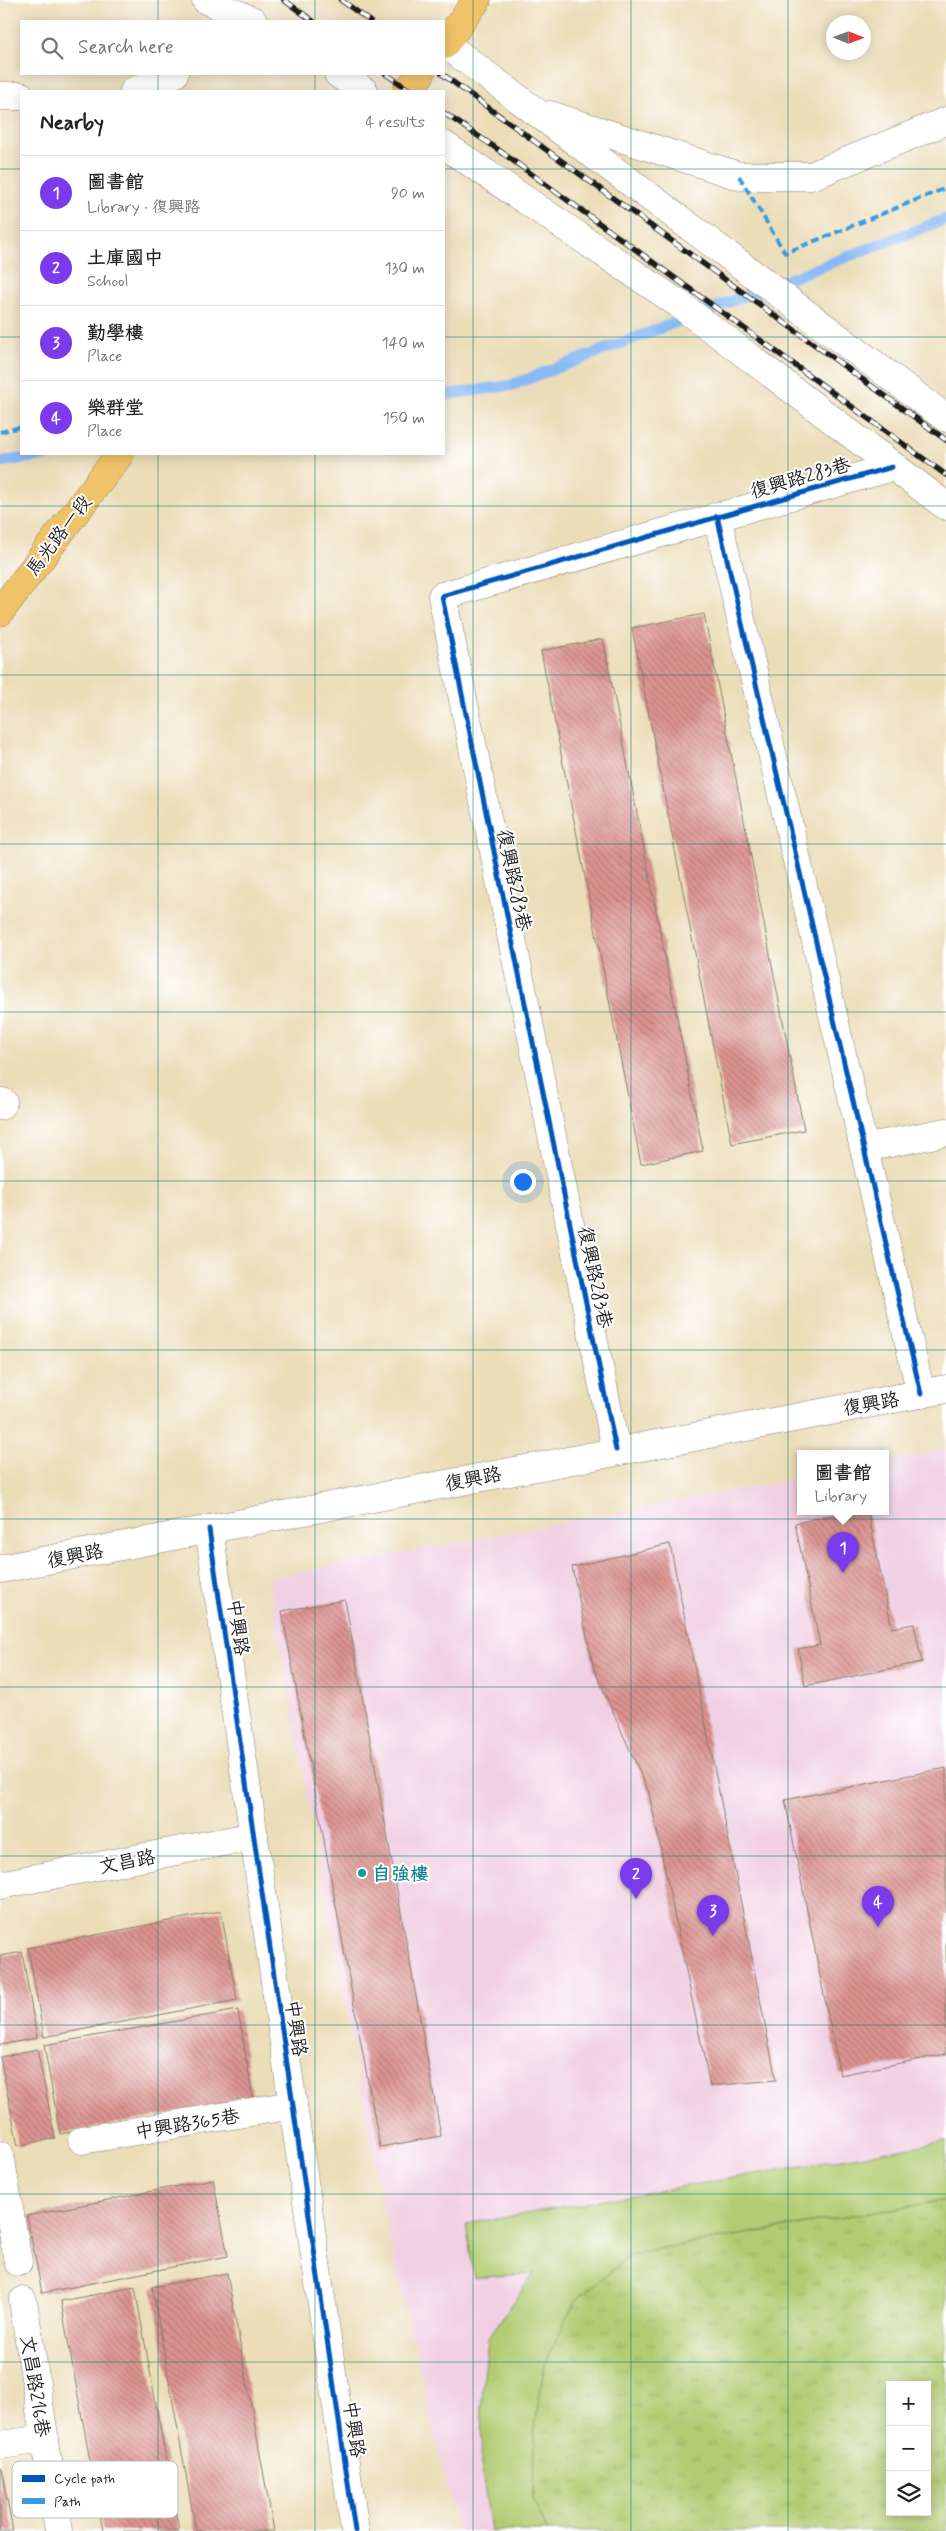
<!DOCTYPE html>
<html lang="en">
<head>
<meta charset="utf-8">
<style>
	:root { --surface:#fff; --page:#f2f2f2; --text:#202124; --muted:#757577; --line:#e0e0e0; --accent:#7c3aed }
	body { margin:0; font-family:Mynerve,"LXGW WenKai TC",sans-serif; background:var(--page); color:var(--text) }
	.controls { position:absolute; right:15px; bottom:15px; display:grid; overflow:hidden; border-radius:0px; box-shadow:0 2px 12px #0003 }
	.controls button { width:45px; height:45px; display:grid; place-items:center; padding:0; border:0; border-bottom:1px solid var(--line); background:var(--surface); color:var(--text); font:25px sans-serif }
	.compass { position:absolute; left:826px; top:15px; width:45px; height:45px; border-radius:50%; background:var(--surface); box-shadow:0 2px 12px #0003; rotate:91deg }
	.you { position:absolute; left:522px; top:1181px; width:18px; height:18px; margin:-12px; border:4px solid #fff; border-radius:50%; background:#1a73e8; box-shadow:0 0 0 8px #1a73e833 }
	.badge { display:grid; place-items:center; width:32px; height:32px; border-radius:50%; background:var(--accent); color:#fff; font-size:16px; font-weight:700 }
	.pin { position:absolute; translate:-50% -41px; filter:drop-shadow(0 1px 2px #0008) }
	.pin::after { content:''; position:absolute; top:26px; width:18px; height:15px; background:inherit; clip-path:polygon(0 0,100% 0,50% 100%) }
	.popup { position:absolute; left:797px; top:1450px; width:92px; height:65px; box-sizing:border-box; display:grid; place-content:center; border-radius:0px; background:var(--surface); filter:drop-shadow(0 1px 4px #0005); font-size:16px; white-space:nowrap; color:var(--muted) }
	.popup b { font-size:19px; color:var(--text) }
	.popup::after { content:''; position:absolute; left:50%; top:100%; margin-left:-10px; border:10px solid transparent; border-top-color:var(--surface) }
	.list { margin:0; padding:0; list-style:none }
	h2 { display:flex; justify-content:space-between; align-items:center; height:65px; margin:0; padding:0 20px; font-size:21px }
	h2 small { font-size:16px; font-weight:400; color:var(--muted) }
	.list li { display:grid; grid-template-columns:32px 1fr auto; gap:15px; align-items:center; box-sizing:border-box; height:75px; padding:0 20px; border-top:1px solid var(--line) }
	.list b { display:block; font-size:19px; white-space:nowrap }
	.list p { margin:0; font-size:16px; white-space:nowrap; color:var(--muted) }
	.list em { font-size:16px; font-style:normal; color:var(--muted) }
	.icon { flex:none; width:28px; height:28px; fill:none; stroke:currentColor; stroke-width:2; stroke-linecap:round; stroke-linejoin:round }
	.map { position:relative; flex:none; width:946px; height:2531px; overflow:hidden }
	.search { position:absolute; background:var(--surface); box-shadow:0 2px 12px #0003; left:20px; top:20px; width:425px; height:55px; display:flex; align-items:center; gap:12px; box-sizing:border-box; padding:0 18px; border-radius:0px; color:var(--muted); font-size:19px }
	.panel { position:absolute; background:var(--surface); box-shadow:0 2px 12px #0003; left:20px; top:90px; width:425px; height:365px; border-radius:0px }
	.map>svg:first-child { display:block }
	.built { fill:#f1d0e3; fill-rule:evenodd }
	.grass { fill:url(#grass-tufts); stroke:#667447; fill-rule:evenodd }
	.pitch { fill:#b1cc72; stroke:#667447 }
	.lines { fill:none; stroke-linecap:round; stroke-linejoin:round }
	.stream { stroke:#88baf5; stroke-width:11 }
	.building { fill:url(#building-back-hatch) }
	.minor-casing { stroke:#847c6a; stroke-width:29 }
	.major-casing { stroke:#847c6a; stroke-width:29 }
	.minor { stroke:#fff; stroke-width:28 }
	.major { stroke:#f1c369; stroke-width:28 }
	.rail-casing { stroke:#1c1c1c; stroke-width:5.5 }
	.rail { stroke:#fff; stroke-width:4; stroke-dasharray:11; stroke-linecap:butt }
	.quiet { stroke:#3c9bdf; stroke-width:4; stroke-dasharray:8 4; stroke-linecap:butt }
	.cycleway-casing { stroke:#fff; stroke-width:8 }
	.cycleway { stroke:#0057b8; stroke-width:5 }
	.grid { fill:none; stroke:#0f766e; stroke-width:1; stroke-opacity:0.55 }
	.culture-dot { fill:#0f9aa8; stroke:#fff; stroke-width:2 }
	.labels { text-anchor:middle; stroke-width:4; stroke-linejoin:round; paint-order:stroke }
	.street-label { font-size:19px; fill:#1c1c1c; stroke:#fff }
	.culture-label { font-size:19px; font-weight:bold; fill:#0d838f; stroke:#fff; text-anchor:start }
	.key { fill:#fff; stroke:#bbb; stroke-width:1 }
	.key-label { font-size:14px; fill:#1c1c1c }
</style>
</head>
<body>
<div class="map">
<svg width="946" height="2531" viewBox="0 0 946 2531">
	<defs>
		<pattern id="grass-tufts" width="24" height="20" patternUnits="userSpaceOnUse" patternTransform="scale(1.25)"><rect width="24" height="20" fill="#b1cc72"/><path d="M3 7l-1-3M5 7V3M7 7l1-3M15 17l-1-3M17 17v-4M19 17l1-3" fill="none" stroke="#98af62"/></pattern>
		<pattern id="building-back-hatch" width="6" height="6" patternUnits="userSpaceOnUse" patternTransform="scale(1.25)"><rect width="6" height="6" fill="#dc9491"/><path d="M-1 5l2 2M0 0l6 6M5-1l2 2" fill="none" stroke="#b27876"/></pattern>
	</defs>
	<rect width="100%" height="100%" fill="#fff"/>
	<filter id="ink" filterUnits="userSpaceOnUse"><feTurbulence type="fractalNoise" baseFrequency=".02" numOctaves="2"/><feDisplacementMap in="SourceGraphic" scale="10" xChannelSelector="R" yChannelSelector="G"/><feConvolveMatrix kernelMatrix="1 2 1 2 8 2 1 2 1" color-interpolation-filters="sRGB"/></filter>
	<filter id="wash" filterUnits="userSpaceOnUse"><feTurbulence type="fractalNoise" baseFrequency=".0096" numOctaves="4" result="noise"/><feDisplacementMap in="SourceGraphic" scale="20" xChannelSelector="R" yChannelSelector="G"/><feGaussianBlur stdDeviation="1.12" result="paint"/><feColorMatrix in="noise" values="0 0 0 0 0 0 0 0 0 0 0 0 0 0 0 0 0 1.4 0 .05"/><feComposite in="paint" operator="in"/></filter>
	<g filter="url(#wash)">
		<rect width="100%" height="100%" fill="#ecddb9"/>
		<!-- built -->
		<path class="built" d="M946,1450v1081h-489l-72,-312 -117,-641 532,-100v34h86v-51zM890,2385h37v127h-37z"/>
		<!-- grass -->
		<path class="grass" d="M946,2200v331h-399l-14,-31 1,-65 10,-70 32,-65 57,-47zM890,2385h37v127h-37z"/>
		<!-- pitch -->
		<path class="pitch" d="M946,2141v59l-313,53 -57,47 -32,65 -10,70 -1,65 14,31h-56l-10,-66 1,-66 6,-61 46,-65 -60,5 -8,-54z"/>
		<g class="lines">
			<!-- stream -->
			<g class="stream">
				<path d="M444,395l68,-10 434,-166"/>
				<path d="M0,462l52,-8"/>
			</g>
		</g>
		<g id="blocks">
			<!-- building -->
			<g class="building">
				<path d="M704,614l100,516 -72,14 -100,-516z"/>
				<path d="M603,639l100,512 -62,13 -100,-513z"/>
				<path d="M846,1512h22l24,116 22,-4 8,38 -117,24 -7,-37 22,-4 -25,-122z"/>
				<path d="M670,1544l106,536 -66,6 -61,-293 -55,-124 -22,-102z"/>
				<path d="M345,1600l96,536 -61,11 -98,-536z"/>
				<path d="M946,1768v286l-106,21 -55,-275z"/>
				<path d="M221,1911l16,89 -193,37 -16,-89z"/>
				<path d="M22,1952l15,86 -37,7v-89z"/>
				<path d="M238,2010l15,89 -193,35 -16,-89z"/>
				<path d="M37,2049l18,89 -37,8 -18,-89z"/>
				<path d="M213,2179l15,77 -186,37 -15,-77z"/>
				<path d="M227,2273l6,33 41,225h-78l-38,-212 -6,-32z"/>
				<path d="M135,2287l5,29 39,215h-76l-37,-201 -5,-29z"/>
				<path d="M0,2468h1l12,63h-13z"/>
			</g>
		</g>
	</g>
	<g filter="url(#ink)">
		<use href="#blocks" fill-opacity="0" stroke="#847c6a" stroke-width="1"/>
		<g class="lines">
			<!-- minor casing -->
			<g class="minor-casing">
				<g id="minor">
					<path d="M206,0l47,21"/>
					<path d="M445,44l501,374"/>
					<path d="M338,74l26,17"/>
					<path d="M134,91l40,-17"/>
					<path d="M0,96h21"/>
					<path d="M550,115l189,61h72l135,-55"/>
					<path d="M444,145l235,159 267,202"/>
					<path d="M717,516l204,878"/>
					<path d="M0,1106l3,-4"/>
					<path d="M864,1148l82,-16"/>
					<path d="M616,1450l-174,-854 450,-129"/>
					<path d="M209,1529l146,1002"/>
					<path d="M0,1569l946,-180"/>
					<path d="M0,1885l254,-49"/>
					<path d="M82,2140l211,-35"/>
					<path d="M0,2155l18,107"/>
					<path d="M23,2301l36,230"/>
					<path d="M0,2445l45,-6"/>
				</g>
			</g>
			<!-- major casing -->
			<g class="major-casing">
				<g id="major">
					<path d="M444,45l33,-45"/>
					<path d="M407,91l14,-17"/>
					<path d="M0,612l120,-158"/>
				</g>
			</g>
			<!-- minor -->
			<use href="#minor" class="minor"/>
			<!-- major -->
			<use href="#major" class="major"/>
			<!-- rail casing -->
			<g class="rail-casing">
				<g id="rail">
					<path d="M284,0l29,21"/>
					<path d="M341,0l29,21"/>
					<path d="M386,74l25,17"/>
					<path d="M442,74l504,366"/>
					<path d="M444,113l49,33 453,329"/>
				</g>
			</g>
			<!-- rail -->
			<use href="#rail" class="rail"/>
			<!-- quiet -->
			<g class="quiet">
				<path d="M739,176l46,77 161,-65"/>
				<path d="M0,432l21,-5"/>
			</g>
			<!-- cycleway casing -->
			<g class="cycleway-casing">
				<g id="cycleway">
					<path d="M717,516l204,878"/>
					<path d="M616,1450l-174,-854 450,-129"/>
					<path d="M209,1529l146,1002"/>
				</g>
			</g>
			<!-- cycleway -->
			<use href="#cycleway" class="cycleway"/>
		</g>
	</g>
	<!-- grid -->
	<path class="grid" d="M158,0v21M315,0v21M473,0v2531M631,0v2531M788,0v2531M158,74v17M315,74v17M0,169h21M444,169h502M0,337h21M444,337h502M158,454v2077M315,454v2077M0,506h946M0,675h946M0,844h946M0,1012h946M0,1181h946M0,1350h946M0,1519h946M0,1687h946M0,1856h946M0,2025h946M0,2194h946M0,2362h946"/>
	<!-- markers -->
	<circle class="culture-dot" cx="362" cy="1873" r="5"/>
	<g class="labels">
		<!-- street labels -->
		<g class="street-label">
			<text transform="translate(800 477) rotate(-16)" y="7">復興路283巷</text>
			<text transform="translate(58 535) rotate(-53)" y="7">馬光路一段</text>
			<text transform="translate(515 880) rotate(78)" y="7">復興路283巷</text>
			<text transform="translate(596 1277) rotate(78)" y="7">復興路283巷</text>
			<text transform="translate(871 1403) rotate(-10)" y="7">復興路</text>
			<text transform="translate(473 1478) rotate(-11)" y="7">復興路</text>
			<text transform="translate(75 1555) rotate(-11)" y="7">復興路</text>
			<text transform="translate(239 1627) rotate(82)" y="7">中興路</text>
			<text transform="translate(127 1861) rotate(-11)" y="7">文昌路</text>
			<text transform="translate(297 2028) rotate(82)" y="7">中興路</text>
			<text transform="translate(187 2123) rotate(-9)" y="7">中興路365巷</text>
			<text transform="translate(36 2386) rotate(81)" y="7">文昌路216巷</text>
			<text transform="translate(355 2429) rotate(82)" y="7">中興路</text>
		</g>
		<!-- culture labels -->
		<g class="culture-label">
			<text x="372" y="1880">自強樓</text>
		</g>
	</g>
	<!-- legend -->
	<rect x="12" y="2461" width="166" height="57" rx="8" class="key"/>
	<rect x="22" y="2475" width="23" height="7" fill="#0057b8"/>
	<rect x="22" y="2498" width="23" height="6" fill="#3c9bdf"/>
	<g class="key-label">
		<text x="54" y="2483">Cycle path</text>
		<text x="54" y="2506">Path</text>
	</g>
</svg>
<div class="controls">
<button>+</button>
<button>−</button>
<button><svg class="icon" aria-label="layers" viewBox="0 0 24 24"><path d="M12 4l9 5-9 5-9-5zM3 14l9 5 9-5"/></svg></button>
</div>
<svg class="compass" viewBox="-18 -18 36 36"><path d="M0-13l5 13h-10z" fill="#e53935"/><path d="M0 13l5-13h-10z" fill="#757577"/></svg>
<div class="you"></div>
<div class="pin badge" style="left:843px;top:1573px">1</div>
<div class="popup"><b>圖書館</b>Library</div>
<div class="pin badge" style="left:636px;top:1899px">2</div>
<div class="pin badge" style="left:713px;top:1936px">3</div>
<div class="pin badge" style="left:878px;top:1927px">4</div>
<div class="search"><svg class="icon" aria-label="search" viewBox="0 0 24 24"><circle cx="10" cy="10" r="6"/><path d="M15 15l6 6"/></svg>Search here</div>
<section class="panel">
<h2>Nearby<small>4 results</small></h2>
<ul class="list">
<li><span class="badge">1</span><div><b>圖書館</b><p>Library · 復興路</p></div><em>90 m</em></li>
<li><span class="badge">2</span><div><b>土庫國中</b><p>School</p></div><em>130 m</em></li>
<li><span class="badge">3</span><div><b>勤學樓</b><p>Place</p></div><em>140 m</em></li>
<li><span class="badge">4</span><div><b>樂群堂</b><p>Place</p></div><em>150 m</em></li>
</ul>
</section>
</div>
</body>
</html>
